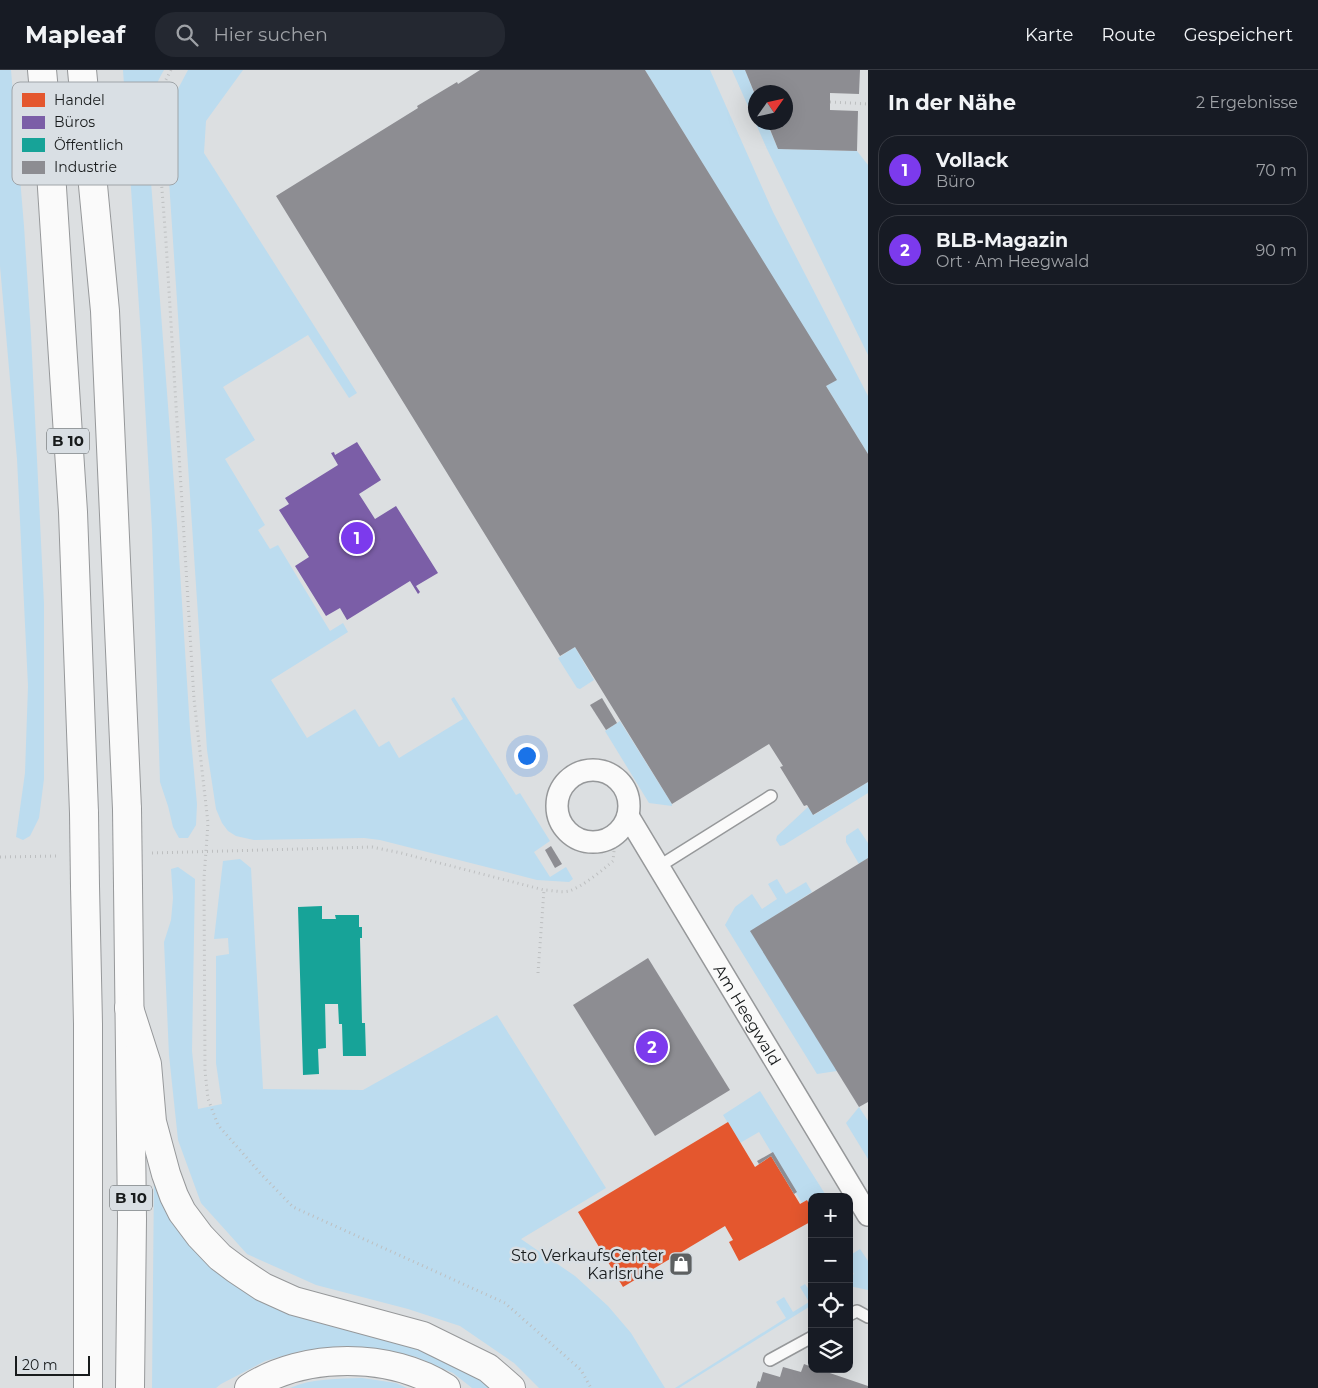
<!DOCTYPE html>
<html lang="de">
<head>
<meta charset="utf-8">
<style>
	:root { --surface:#171b24; --page:#242831; --text:#f1f3f6; --muted:#9ea1a6; --line:#363941; --accent:#7c3aed }
	body { margin:0; font-family:Montserrat,sans-serif; background:var(--page); color:var(--text) }
	.controls { position:absolute; right:15px; bottom:15px; display:grid; overflow:hidden; border-radius:10px; box-shadow:0 5px 20px #0002 }
	.controls button { width:45px; height:45px; display:grid; place-items:center; padding:0; border:0; border-bottom:1px solid var(--line); background:var(--surface); color:var(--text); font:25px sans-serif }
	.compass { position:absolute; left:748px; top:15px; width:45px; height:45px; border-radius:50%; background:var(--surface); box-shadow:0 5px 20px #0002; rotate:56deg }
	.scale { position:absolute; left:15px; bottom:12px; width:75px; box-sizing:border-box; padding-left:5px; border:2px solid #181b1c; border-top:0; font-size:14px; line-height:18px; white-space:nowrap; color:#181b1c; -webkit-text-stroke:4px #d9dfe4; paint-order:stroke }
	.you { position:absolute; left:526px; top:685px; width:18px; height:18px; margin:-12px; border:4px solid #fff; border-radius:50%; background:#1a73e8; box-shadow:0 0 0 8px #1a73e833 }
	.badge { display:grid; place-items:center; width:32px; height:32px; border-radius:50%; background:var(--accent); color:#fff; font-size:16px; font-weight:700 }
	.pin { position:absolute; translate:-50% -50%; border:2px solid #fff; box-shadow:0 1px 5px #0006 }
	.list { margin:0; padding:0; list-style:none }
	h2 { display:flex; justify-content:space-between; align-items:center; height:65px; margin:0; padding:0 20px; font-size:21px }
	h2 small { font-size:16px; font-weight:400; color:var(--muted) }
	.list li { display:grid; grid-template-columns:32px 1fr auto; gap:15px; align-items:center; box-sizing:border-box; height:70px; margin:0 10px 10px; padding:0 10px; border:1px solid var(--line); border-radius:20px }
	.list b { display:block; font-size:19px; white-space:nowrap }
	.list p { margin:0; font-size:16px; white-space:nowrap; color:var(--muted) }
	.list em { font-size:16px; font-style:normal; color:var(--muted) }
	.icon { flex:none; width:28px; height:28px; fill:none; stroke:currentColor; stroke-width:2; stroke-linecap:round; stroke-linejoin:round }
	.map { position:relative; flex:none; width:868px; height:1318px; overflow:hidden }
	header { display:flex; align-items:center; gap:30px; box-sizing:border-box; height:70px; padding:0 25px; background:var(--surface); border-bottom:1px solid var(--line) }
	header strong { font-size:24px }
	nav { display:flex; gap:28px; margin-inline-start:auto; font-size:18px }
	.search { width:350px; height:45px; background:var(--page); display:flex; align-items:center; gap:12px; box-sizing:border-box; padding:0 18px; border-radius:20px; color:var(--muted); font-size:19px }
	main { display:flex }
	aside { flex:1; background:var(--surface) }
	.map>svg:first-child { display:block }
	.green { fill:#bcdcef }
	.shops { fill:#e4572e }
	.offices { fill:#7b5ea7 }
	.public { fill:#17a398 }
	.industry { fill:#8d8d92 }
	.lines { fill:none; stroke-linecap:round; stroke-linejoin:round }
	.lane-casing { stroke:#96989a; stroke-width:14 }
	.street-casing { stroke:#96989a; stroke-width:24 }
	.highway-casing { stroke:#96989a; stroke-width:30 }
	.path { stroke:#bdbfc0; stroke-width:3; stroke-dasharray:1 4; stroke-linecap:butt }
	.lane { stroke:#fafafa; stroke-width:11 }
	.street { stroke:#fafafa; stroke-width:21 }
	.highway { stroke:#fafafa; stroke-width:28 }
	.highway-bridge-casing { stroke:#96989a; stroke-width:30; stroke-linecap:butt }
	.highway-bridge { stroke:#fafafa; stroke-width:28 }
	.labels { text-anchor:middle; stroke-width:5; stroke-linejoin:round; paint-order:stroke }
	.shield { fill:#d9dfe4; stroke:#525658; stroke-width:1 }
	.shield-label { font-size:15px; font-weight:bold; fill:#181b1c }
	.street-label { font-size:16px; fill:#181b1c; stroke:#d9dfe4 }
	.poi-label { font-size:16px; fill:#181b1c; stroke:#d9dfe4; text-anchor:end }
	.key { fill:#d9dfe4; stroke:#9fa4a8; stroke-width:1 }
	.key-label { font-size:14px; fill:#181b1c }
</style>
</head>
<body>
<header>
<strong>Mapleaf</strong>
<div class="search"><svg class="icon" aria-label="search" viewBox="0 0 24 24"><circle cx="10" cy="10" r="6"/><path d="M15 15l6 6"/></svg>Hier suchen</div>
<nav><a>Karte</a><a>Route</a><a>Gespeichert</a></nav>
</header>
<main>
<div class="map">
<svg width="868" height="1318" viewBox="0 0 868 1318">
	<rect width="100%" height="100%" fill="#dcdfe1"/>
	<!-- green -->
	<g class="green">
		<path d="M0,0h11l13,156 7,109 13,269v175l-5,39 -9,18 -7,4 -7,-3 9,-64 3,-87 -11,-227 -17,-193z"/>
		<path d="M123,0h41c-14,23 -15,45 -16,72l29,382 13,205 7,75 -1,21 -8,13h-9l-6,-11 -5,-21 -8,-24 -8,-252 -10,-179z"/>
		<path d="M188,0h55l-37,51 -2,32 153,240 -8,5 -41,-63 -85,52 32,53 -30,19 40,66 -7,5 12,19 8,-4 52,86 13,-8 5,9 -77,48 36,58 48,-29 24,38 10,-6 10,17 64,-39 -12,-20 3,-2 62,98 4,-2 30,48 -16,11 16,25 16,-10 7,12 -4,3 -32,-2 -157,-40 -16,-2 -110,2 -18,-4 -8,-5 -6,-8 -6,-14 -9,-59 -41,-614 5,-34z"/>
		<path d="M645,0h65l63,142 95,184v58l-42,-68 10,-6z"/>
		<path d="M732,0h13l10,25 1,27 11,1 11,26 79,2 11,14v190l-101,-206z"/>
		<path d="M575,577l19,33 -14,9 -3,-1 -19,-30z"/>
		<path d="M620,651l52,83v2l-23,-3 -44,-72z"/>
		<path d="M868,712v11l-84,52 -4,1 -4,-6 1,-4 31,-29 6,8z"/>
		<path d="M858,758l10,15v15l-9,6 -13,-22v-6z"/>
		<path d="M240,789l11,9 12,221 100,1 134,-75 109,173 -85,51 54,37 33,30 23,27 34,55h-126l-25,-25 -54,-37 -52,-17 -92,-24 -69,-31 -46,-51 -23,-63 -9,-85 -5,-113 7,-22 2,-22 -2,-29 7,-2 17,12 -3,172 6,58 24,-5 -6,-41v-107l13,-2 -1,-16 -14,1 9,-78z"/>
		<path d="M777,809l9,15 20,-12 6,10 -61,39 86,140 -20,3 -92,-149 10,-18 17,-13 10,15 15,-10 -9,-15z"/>
		<path d="M760,1021l67,106h-15v12l-5,-9 -5,3 -43,-71 -19,11 -17,-28z"/>
		<path d="M859,1037l9,14v38l-22,-36z"/>
		<path d="M154,1106l36,63 250,114 55,35h-23l-19,-15 -37,-16 -35,-7 -38,-4 -42,5 -36,10 -44,23 -5,4h-64z"/>
		<path d="M860,1179l8,12v29l-19,-4v-9l5,-3 -5,-8v-10z"/>
		<path d="M805,1214l7,10v11l-133,83h-4l111,-70 -10,-16 8,-5 9,15 16,-10 -9,-15z"/>
		<path d="M362,1308l34,5 11,5h-117c22,-10 49,-9 72,-10z"/>
	</g>
	<!-- shops -->
	<path class="shops" d="M728,1052l27,45 16,-11 29,48 7,-4 5,9v12l-73,40 -10,-19 4,-2 -8,-14 -102,61 -45,-75z"/>
	<!-- offices -->
	<path class="offices" d="M357,372l24,38 -22,14 16,25 21,-13 42,67 -22,13 4,6 -2,2 -8,-13 -63,39 -7,-12 -14,8 -31,-50 14,-9 -30,-47 10,-6 -4,-6 53,-33 -7,-12 3,-1 1,3z"/>
	<!-- public -->
	<path class="public" d="M322,836v13h14l-1,-4h24v12h3v11h-2l2,85h3l1,33h-23l-1,-32h-3l-1,-20h-13l1,44 -8,1 1,25 -16,1 -5,-168z"/>
	<!-- industry -->
	<g class="industry">
		<path d="M480,0h165l192,310 -11,6 42,68v328l-55,33 -6,-10 -3,1 -24,-39 3,-1 -14,-22 -97,60 -97,-157 -15,9 -284,-460 142,-88 -1,-2 40,-24 1,2z"/>
		<path d="M745,0h115l-1,24 -29,-1v17l28,1 -1,40 -79,-2 -11,-27h19v-30h-32z"/>
		<path d="M602,628l15,25 -11,7 -16,-25z"/>
		<path d="M551,776l11,18 -7,4 -10,-18z"/>
		<path d="M868,788v244l-9,5 -109,-176z"/>
		<path d="M648,888l82,132 -75,46 -82,-131z"/>
		<path d="M773,1082l24,40 -3,2 -23,-38 -12,8 -2,-3z"/>
		<path d="M804,1294l8,3v2h6l50,17v2h-112l2,-7 2,1 3,-10 17,5 3,-10 18,5z"/>
	</g>
	<g class="lines">
		<!-- lane casing -->
		<g class="lane-casing">
			<g id="lane">
				<path d="M658,797l113,-71"/>
				<path d="M849,1245l8,-4 11,6"/>
				<path d="M770,1290l42,-23"/>
			</g>
		</g>
		<!-- street casing -->
		<g class="street-casing">
			<g id="street">
				<circle cx="593" cy="736" r="36"/>
				<path id="s1" d="M628,746l240,399"/>
			</g>
		</g>
		<!-- highway casing -->
		<g class="highway-casing">
			<g id="highway">
				<path d="M42,0l8,87 23,355 11,301"/>
				<path d="M82,0l23,241 22,498"/>
				<path d="M85,816l3,138v364"/>
				<path d="M128,816l4,333 -2,169"/>
				<path d="M129,938l18,56 5,58 14,52 8,22 8,16 18,24 20,21 16,12 27,18 31,14 129,35 65,32 23,20"/>
				<path d="M249,1318c56,-36 141,-36 197,0"/>
			</g>
		</g>
		<!-- path -->
		<g class="path">
			<path d="M171,0l-12,23 -2,31 9,118 28,457 14,124 -4,55 1,193 3,28 10,26 44,50 31,32 212,96 76,67 10,18"/>
			<path d="M830,32l38,2"/>
			<path d="M152,783l220,-6 29,6 143,37c7,0 18,3 25,1 13,-4 34,-21 44,-30l2,-20"/>
			<path d="M0,787l58,-1"/>
			<path d="M538,903l6,-83"/>
		</g>
		<!-- lane -->
		<use href="#lane" class="lane"/>
		<!-- street -->
		<use href="#street" class="street"/>
		<!-- highway -->
		<use href="#highway" class="highway"/>
		<!-- highway-bridge casing -->
		<g class="highway-bridge-casing">
			<g id="highway-bridge">
				<path d="M127,739l1,77"/>
				<path d="M84,743l1,73"/>
			</g>
		</g>
		<!-- highway-bridge -->
		<use href="#highway-bridge" class="highway-bridge"/>
	</g>
	<!-- icons -->
	<defs>
		<g id="shop-square" transform="scale(1.25)"><rect x="-9" y="-9" width="18" height="18" rx="4" fill="#5d6061" stroke="#d9dfe4"/><path d="M-5-2.5h2.3a2.7 3.5 0 0 1 5.4 0H5L5.5 6h-11ZM-1.5-2.5h3a1.5 2.3 0 0 0-3 0Z" fill="#fff"/></g>
	</defs>
	<g fill-rule="evenodd">
		<use href="#shop-square" x="681" y="1194"/>
	</g>
	<g class="labels">
		<!-- shield labels -->
		<g class="shield">
			<rect x="47" y="358.5" width="42" height="25" rx="4"/>
			<rect x="110" y="1115.5" width="42" height="25" rx="4"/>
		</g>
		<g class="shield-label">
			<text x="68" y="376">B 10</text>
			<text x="131" y="1133">B 10</text>
		</g>
		<!-- street labels -->
		<g class="street-label">
			<text dy="6" stroke="none"><textPath href="#s1" startOffset="232">Am Heegwald</textPath></text>
		</g>
		<!-- poi labels -->
		<g class="poi-label">
			<text x="664" y="1191">Sto VerkaufsCenter<tspan x="664" dy="18">Karlsruhe</tspan></text>
		</g>
	</g>
	<!-- legend -->
	<rect x="12" y="12" width="166" height="103" rx="8" class="key"/>
	<rect x="22" y="23" width="23" height="14" fill="#e4572e"/>
	<rect x="22" y="46" width="23" height="13" fill="#7b5ea7"/>
	<rect x="22" y="68" width="23" height="14" fill="#17a398"/>
	<rect x="22" y="91" width="23" height="13" fill="#8d8d92"/>
	<g class="key-label">
		<text x="54" y="35">Handel</text>
		<text x="54" y="57">Büros</text>
		<text x="54" y="80">Öffentlich</text>
		<text x="54" y="102">Industrie</text>
	</g>
</svg>
<div class="controls">
<button>+</button>
<button>−</button>
<button><svg class="icon" aria-label="locate" viewBox="0 0 24 24"><circle cx="12" cy="12" r="6"/><path d="M12 2v4M12 18v4M2 12h4M18 12h4"/></svg></button>
<button><svg class="icon" aria-label="layers" viewBox="0 0 24 24"><path d="M12 4l9 5-9 5-9-5zM3 14l9 5 9-5"/></svg></button>
</div>
<svg class="compass" viewBox="-18 -18 36 36"><path d="M0-13l5 13h-10z" fill="#e53935"/><path d="M0 13l5-13h-10z" fill="#9ea1a6"/></svg>
<div class="scale">20 m</div>
<div class="you"></div>
<div class="pin badge" style="left:357px;top:468px">1</div>
<div class="pin badge" style="left:652px;top:977px">2</div>
</div>
<aside>
<h2>In der Nähe<small>2 Ergebnisse</small></h2>
<ul class="list">
<li><span class="badge">1</span><div><b>Vollack</b><p>Büro</p></div><em>70 m</em></li>
<li><span class="badge">2</span><div><b>BLB-Magazin</b><p>Ort · Am Heegwald</p></div><em>90 m</em></li>
</ul>
</aside>
</main>
</body>
</html>
